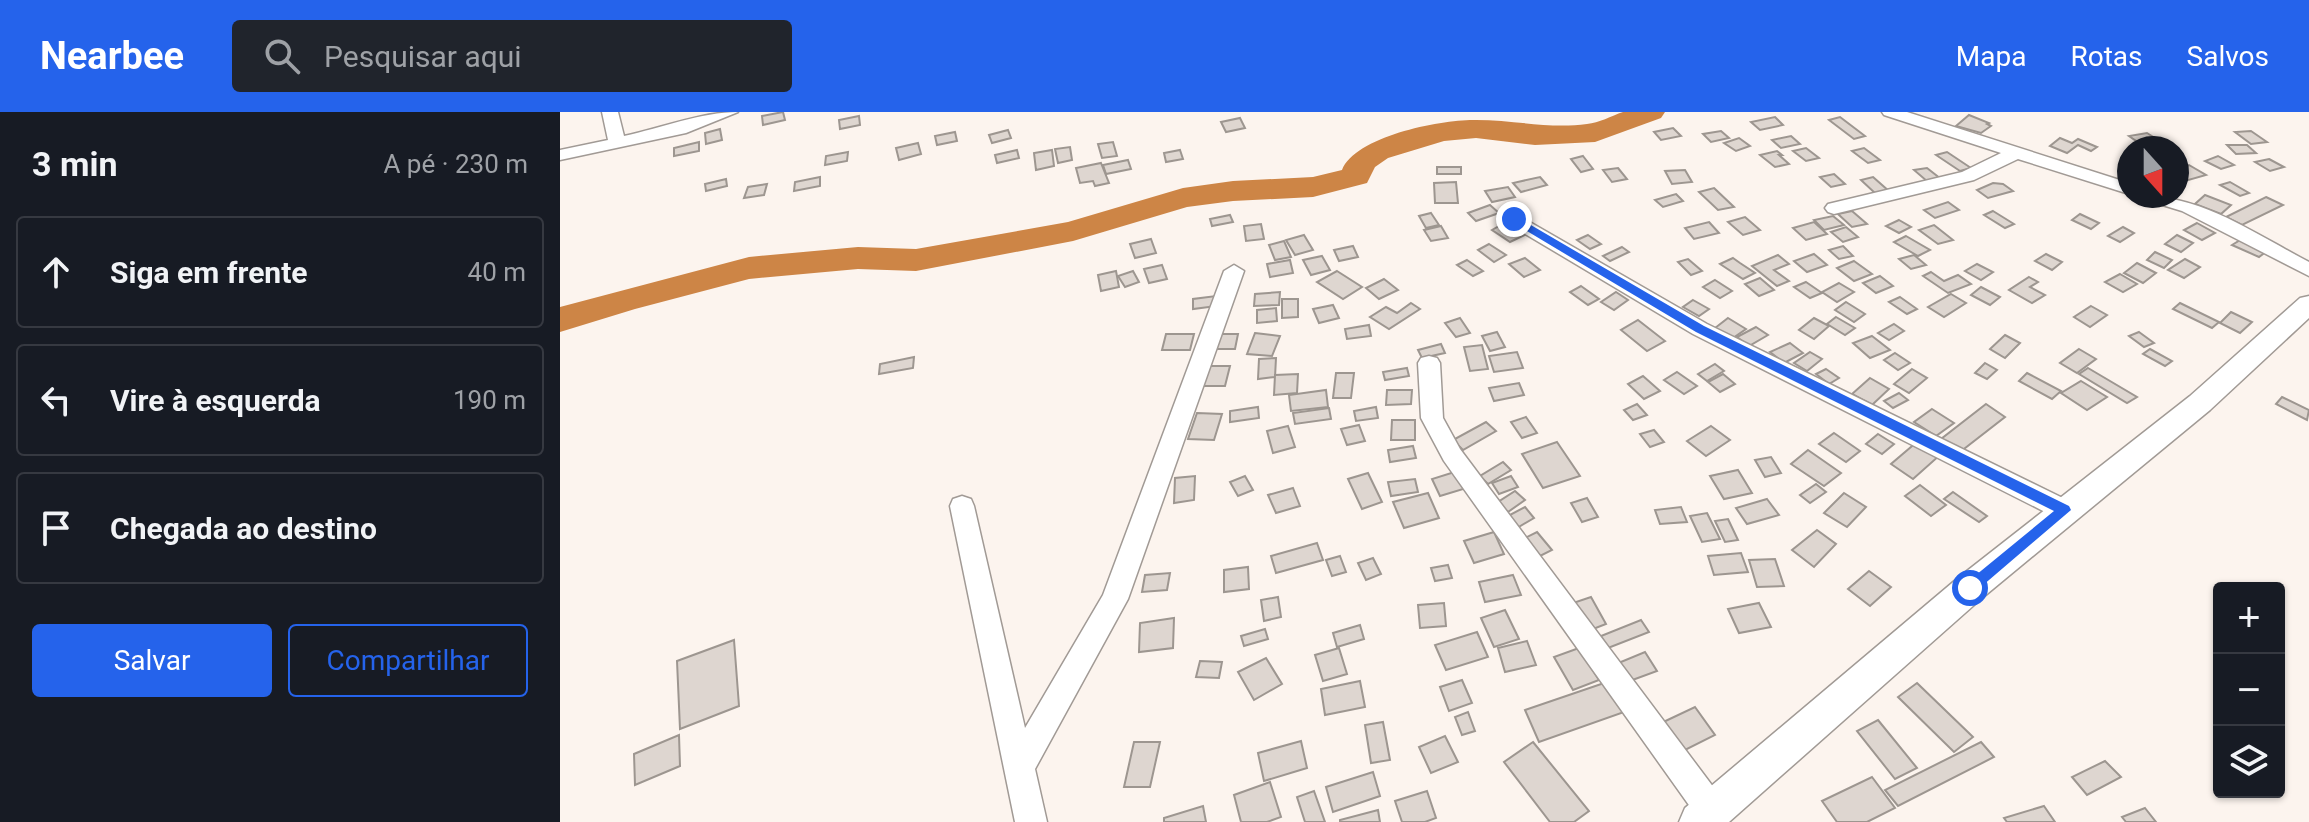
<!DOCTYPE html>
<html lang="pt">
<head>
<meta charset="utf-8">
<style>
	:root { --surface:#171b24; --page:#20242c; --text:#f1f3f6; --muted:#9ea1a6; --line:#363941; --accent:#2563eb }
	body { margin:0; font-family:Roboto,sans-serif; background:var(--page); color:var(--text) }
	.controls { position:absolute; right:24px; bottom:24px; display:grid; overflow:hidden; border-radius:8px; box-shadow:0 2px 6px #0004 }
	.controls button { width:72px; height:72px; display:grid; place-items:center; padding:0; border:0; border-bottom:2px solid var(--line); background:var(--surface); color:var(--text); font:40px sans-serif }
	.compass { position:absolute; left:1557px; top:24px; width:72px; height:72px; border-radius:50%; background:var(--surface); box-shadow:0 2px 6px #0004; rotate:159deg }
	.stop { position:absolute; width:24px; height:24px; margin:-18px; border:6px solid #2563eb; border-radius:50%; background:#fff }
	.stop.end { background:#2563eb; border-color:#fff; box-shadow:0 2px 8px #0008 }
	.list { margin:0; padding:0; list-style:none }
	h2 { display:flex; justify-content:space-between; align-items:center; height:104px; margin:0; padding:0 32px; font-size:34px }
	h2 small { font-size:26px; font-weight:400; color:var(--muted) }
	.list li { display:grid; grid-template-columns:52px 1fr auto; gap:24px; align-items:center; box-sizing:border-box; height:112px; margin:0 16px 16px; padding:0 16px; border:2px solid var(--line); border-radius:8px }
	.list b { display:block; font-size:30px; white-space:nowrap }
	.list em { font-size:26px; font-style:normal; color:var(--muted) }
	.actions { display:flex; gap:16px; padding:24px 32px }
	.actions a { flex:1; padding:18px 0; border:2px solid var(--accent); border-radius:8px; text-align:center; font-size:28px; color:var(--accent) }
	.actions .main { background:var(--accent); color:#fff }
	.icon { flex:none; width:44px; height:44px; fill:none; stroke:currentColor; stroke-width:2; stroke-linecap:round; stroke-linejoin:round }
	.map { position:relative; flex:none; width:1749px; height:710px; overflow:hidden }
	header { display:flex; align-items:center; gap:48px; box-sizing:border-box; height:112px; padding:0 40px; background:var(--accent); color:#fff }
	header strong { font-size:38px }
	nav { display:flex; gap:44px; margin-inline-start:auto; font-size:28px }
	.search { width:560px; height:72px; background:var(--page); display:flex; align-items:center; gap:20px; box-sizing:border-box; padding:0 28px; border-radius:8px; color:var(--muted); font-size:30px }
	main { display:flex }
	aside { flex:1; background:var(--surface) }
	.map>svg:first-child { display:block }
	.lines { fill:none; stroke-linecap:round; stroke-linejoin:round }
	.river { fill:#cd8546; fill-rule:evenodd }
	.building { fill:#ded6d0; stroke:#9d9690; stroke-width:2 }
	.minor-casing { stroke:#a19a95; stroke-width:3 }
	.tertiary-casing { stroke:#a19a95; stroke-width:3 }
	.minor { fill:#fff; fill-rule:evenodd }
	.tertiary { fill:#fff; fill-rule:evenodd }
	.route { fill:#2563eb }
</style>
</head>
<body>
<header>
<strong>Nearbee</strong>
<div class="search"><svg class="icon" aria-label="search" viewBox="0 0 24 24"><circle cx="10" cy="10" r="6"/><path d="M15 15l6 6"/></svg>Pesquisar aqui</div>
<nav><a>Mapa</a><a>Rotas</a><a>Salvos</a></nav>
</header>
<main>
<aside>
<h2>3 min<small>A pé · 230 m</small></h2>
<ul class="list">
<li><svg class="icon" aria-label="ahead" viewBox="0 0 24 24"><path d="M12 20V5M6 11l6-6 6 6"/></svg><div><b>Siga em frente</b></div><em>40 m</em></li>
<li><svg class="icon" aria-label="left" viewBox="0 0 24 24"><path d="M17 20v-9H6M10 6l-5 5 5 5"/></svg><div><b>Vire à esquerda</b></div><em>190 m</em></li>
<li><svg class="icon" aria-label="arrive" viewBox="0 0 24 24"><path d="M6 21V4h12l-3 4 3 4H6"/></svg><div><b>Chegada ao destino</b></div></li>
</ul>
<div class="actions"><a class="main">Salvar</a><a>Compartilhar</a></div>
</aside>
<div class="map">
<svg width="1749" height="710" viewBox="0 0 1749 710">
	<rect width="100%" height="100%" fill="#fcf4ee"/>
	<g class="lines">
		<!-- river -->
		<path class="river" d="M1063,0h42l-4,6 -66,24 -60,3 -59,-7 -32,3 -56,17 -13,9 -8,16 -54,14 -80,4 -46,6 -114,34 -157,30 -58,-2 -109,10 -114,30 -75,23v-25l189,-50 109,-10 58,2 152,-27 115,-34 50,-7 80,-4 29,-7c13,-34 101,-51 134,-50 38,0 73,9 111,4 12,-1 24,-8 36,-12z"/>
	</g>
	<!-- building -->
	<g class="building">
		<path d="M223,0l2,8 -22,5 -1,-9z"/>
		<path d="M1409,3l20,8 -2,1 4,2 -10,7 -25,-7z"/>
		<path d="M299,4l1,9 -20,4 -1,-9z"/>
		<path d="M1215,5l8,8 -23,5 -9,-8z"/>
		<path d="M1280,5l25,19 -11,3 -25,-19z"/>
		<path d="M680,6l5,10 -19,4 -5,-10z"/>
		<path d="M1113,16l8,8 -20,4 -7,-8z"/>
		<path d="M160,17l2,11 -16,4 -1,-11z"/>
		<path d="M448,18l3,8 -19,5 -3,-8z"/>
		<path d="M1161,19l8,7 -18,4 -8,-8z"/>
		<path d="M1691,19l16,11 -16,2 -16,-12z"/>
		<path d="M395,20l2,9 -20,4 -2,-9z"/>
		<path d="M1587,21l14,9 -19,3 -13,-9z"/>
		<path d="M1231,24l9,8 -19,4 -9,-8z"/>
		<path d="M1179,26l11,8 -14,5 -12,-8z"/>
		<path d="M1500,26l12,5 6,-4 19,8 -6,4 -13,-6 -11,8 -17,-7z"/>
		<path d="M139,30v9l-25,5v-8z"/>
		<path d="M553,30l4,14 -15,2 -4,-14z"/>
		<path d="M358,31l3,11 -22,6 -3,-12z"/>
		<path d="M1667,33h20l9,8 -20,1z"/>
		<path d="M510,35l2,13 -14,3 -3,-14z"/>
		<path d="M1246,36l13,10 -13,3 -13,-10z"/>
		<path d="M1304,36l16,12 -12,3 -16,-12z"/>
		<path d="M457,38l2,8 -22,5 -2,-8z"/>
		<path d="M492,38l2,16 -18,4 -2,-17z"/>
		<path d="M620,38l3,9 -17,3 -2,-9z"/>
		<path d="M1217,39l5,4h-3l10,9 -14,3 -15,-12z"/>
		<path d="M288,40l-1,9 -22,4 1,-9z"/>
		<path d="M1387,40l24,16 -11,3 -24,-16z"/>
		<path d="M1023,44l10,13 -12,3 -10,-13z"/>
		<path d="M1658,44l16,9 -13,4 -16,-8z"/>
		<path d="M1709,47l15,8 -14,4 -15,-9z"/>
		<path d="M568,48l3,9 -25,5 -3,-9z"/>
		<path d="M541,51l8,20 -14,3 -2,-5 -13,2 -4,-15z"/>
		<path d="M1629,53l17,10 -21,6 -8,-5v-7z"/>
		<rect x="877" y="55" width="24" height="7"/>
		<path d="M1058,56l9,11 -15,3 -9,-12z"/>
		<path d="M1367,56l14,11 -13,3 -14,-12z"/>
		<path d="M1125,58l7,12 -20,2 -7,-13z"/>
		<path d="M1274,62l11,10 -14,3 -11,-10z"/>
		<path d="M260,65v9l-26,5 1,-9z"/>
		<path d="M980,65l7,8 -26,7 -8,-9z"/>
		<path d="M1313,65l17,15 -13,3 -16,-15z"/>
		<path d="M166,67l1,7 -21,5 -1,-7z"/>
		<path d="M896,70l2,21h-23l-1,-20z"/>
		<path d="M1670,70l19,11 -9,3 -20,-11z"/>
		<path d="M1433,71l10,1 10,7 -25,7 -11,-8z"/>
		<path d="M207,72l-3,11 -20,3 4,-11z"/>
		<path d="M948,75l7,10 -23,5 -7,-11z"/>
		<path d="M1154,76l20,19 -16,3 -19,-18z"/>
		<path d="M1116,82l7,7 -20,6 -8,-7z"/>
		<path d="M1645,83l26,10 -10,9 -26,-10z"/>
		<path d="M1706,85l17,8 -41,20 -16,-8z"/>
		<path d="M1388,90l11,8 -24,8 -11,-8z"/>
		<path d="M930,93l9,8 -23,8 -8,-8z"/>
		<path d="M1292,99l15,13 -15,3 -14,-13z"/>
		<path d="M1433,99l21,13 -9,4 -21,-13z"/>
		<path d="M871,101l8,12 -13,3 -7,-12z"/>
		<path d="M1520,102l19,9 -8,6 -19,-9z"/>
		<path d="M670,103l3,7 -21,4 -2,-7z"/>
		<path d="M1273,104l11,9 -20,5 -10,-10z"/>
		<path d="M1185,105l15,13 -17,5 -15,-13z"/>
		<path d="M1339,108l12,7 -12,6 -13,-7z"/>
		<path d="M948,109l19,13 -17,8 -18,-12z"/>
		<path d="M1149,110l10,11 -25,6 -9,-11z"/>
		<path d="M1254,110l13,12 -21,6 -13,-12z"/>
		<path d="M1637,111l18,10 -13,7 -18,-10z"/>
		<path d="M701,112l3,15 -18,2 -2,-15z"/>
		<path d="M1374,113l19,15 -15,4 -19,-14z"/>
		<path d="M881,114l7,12 -17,3 -7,-11z"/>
		<path d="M1286,115l12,10 -15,5 -12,-10z"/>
		<path d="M1563,115l11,6 -14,9 -12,-6z"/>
		<path d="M744,123l9,15 -18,5 -9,-15z"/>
		<path d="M1028,123l13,9 -11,5 -13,-9z"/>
		<path d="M1617,123l16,8 -12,9 -16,-8z"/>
		<path d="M1346,124l24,14 -12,6 -24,-14z"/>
		<path d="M591,127l5,14 -21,5 -5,-14z"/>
		<path d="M1682,127l25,12 -8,6 -27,-12z"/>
		<path d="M724,129l7,16 -16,3 -6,-15z"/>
		<path d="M929,132l17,11 -12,7 -16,-12z"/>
		<path d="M793,134l5,11 -19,4 -5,-11z"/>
		<path d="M1283,134l10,10 -14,3 -10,-9z"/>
		<path d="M1062,135l7,5 -19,9 -7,-5z"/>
		<path d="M1595,140l17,8 -8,8 -17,-8z"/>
		<path d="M1254,142l13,11 -20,7 -13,-11z"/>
		<path d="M1486,142l16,8 -10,8 -17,-9z"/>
		<path d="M1218,143l11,9 -15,6 15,11 -12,5 -25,-20z"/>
		<path d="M1354,143l12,10 -15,4 -12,-10z"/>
		<path d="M762,144l8,14 -19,5 -8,-15z"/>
		<path d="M965,146l15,12 -16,7 -15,-13z"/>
		<path d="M1173,146l7,5 15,10 -12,6 -23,-15z"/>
		<path d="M1128,147l14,12 -11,4 -13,-13z"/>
		<path d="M1625,147l15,8 -16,11 -16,-8z"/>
		<path d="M730,148l3,13 -23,4 -3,-13z"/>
		<path d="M907,148l16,11 -10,5 -16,-11z"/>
		<path d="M1294,149l18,13 -18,7 -17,-13z"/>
		<path d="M1577,151l19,10 -13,10 -19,-10z"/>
		<path d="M1417,152l16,8 -12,8 -16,-9z"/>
		<path d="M602,153l5,14 -18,4 -5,-14z"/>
		<path d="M556,159l3,16 -18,4 -3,-16z"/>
		<path d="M573,159l6,11 -14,5 -7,-11z"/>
		<path d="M777,159l25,16 -19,12 -26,-17z"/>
		<path d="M1371,160l13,9 14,-6 13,9 -23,9 -25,-17z"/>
		<path d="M1560,162l17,10 -14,8 -18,-10z"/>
		<path d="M1320,164l13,10 -17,7 -13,-10z"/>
		<path d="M1469,165l9,5 -8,5 15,8 -13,8 -23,-13z"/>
		<path d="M1200,166l14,12 -15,6 -14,-12z"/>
		<path d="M824,167l14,11 -19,9 -13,-11z"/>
		<path d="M1155,168l17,11 -12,7 -17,-11z"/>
		<path d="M1246,170l16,11 -12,5 -16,-11z"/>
		<path d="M1279,171l15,9 -17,10 -15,-10z"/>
		<path d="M1021,174l18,13 -11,6 -18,-13z"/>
		<path d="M1421,175l19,10 -10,8 -19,-10z"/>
		<path d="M720,180l-1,13 -25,1 1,-12z"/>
		<path d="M1056,180l12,8 -14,10 -13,-8z"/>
		<path d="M1391,182l15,9 -22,14 -16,-10z"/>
		<path d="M656,184l1,10 -24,3v-10z"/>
		<path d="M1340,185l17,12 -10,5 -18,-12z"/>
		<path d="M722,187h16v18l-16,1z"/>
		<path d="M1133,188l16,9 -10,7 -16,-9z"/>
		<path d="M1286,190l19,12 -11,8 -19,-12z"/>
		<path d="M851,191l9,6 -31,20 -19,-12 16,-10 11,6z"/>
		<path d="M1620,191l39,19 -7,6 -39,-19z"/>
		<path d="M773,193l6,13 -20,5 -6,-14z"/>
		<path d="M1531,194l16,9 -17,12 -16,-10z"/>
		<path d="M716,196l1,13 -20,2v-13z"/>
		<path d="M1671,200l21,10 -12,11 -20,-10z"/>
		<path d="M1276,205l19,11 -10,7 -18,-11z"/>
		<path d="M900,206l10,15 -14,4 -11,-14z"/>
		<path d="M1168,206l18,11 -13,9 -18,-10z"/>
		<path d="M1254,206l15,8 -15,13 -15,-9z"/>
		<path d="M1078,208l27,21 -18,10 -26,-21z"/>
		<path d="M1334,212l10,7 -15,9 -11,-7z"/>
		<path d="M809,213l2,11 -24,3 -2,-10z"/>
		<path d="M1196,215l12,8 -19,11 -12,-9z"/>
		<path d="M937,220l8,15 -15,4 -8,-15z"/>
		<path d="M1579,220l15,11 -10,4 -15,-11z"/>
		<path d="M695,221l25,3 -8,20 -25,-2z"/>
		<path d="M606,222h28l-4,16h-28z"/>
		<path d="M660,222h18l-3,15h-19z"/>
		<path d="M1445,223l15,8 -15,15 -15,-9z"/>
		<path d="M1312,224l18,14 -20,8 -17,-15z"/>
		<path d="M1230,231l13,10 -19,10 -14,-11z"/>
		<path d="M881,232l4,9 -23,5 -4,-8z"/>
		<path d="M922,233l6,24 -18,2 -6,-24z"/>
		<path d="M1519,237l17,10 -19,14 -17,-10z"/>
		<path d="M1590,237l22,12 -7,5 -22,-12z"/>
		<path d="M957,240l6,16 -29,4 -5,-16z"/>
		<path d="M1250,240l12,7 -15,12 -13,-8z"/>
		<path d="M1335,241l15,10 -12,7 -14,-10z"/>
		<path d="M354,245l-1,11 -34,6 1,-10z"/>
		<path d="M716,246l-1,19 -17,2 1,-20z"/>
		<path d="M1425,251l12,7 -10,9 -12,-6z"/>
		<path d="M1155,252l9,7 -17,10 -9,-7z"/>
		<path d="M647,254h23l-5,20h-23z"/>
		<path d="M847,256l2,8 -24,4 -2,-8z"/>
		<path d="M1528,256l49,29 -10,6 -48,-29z"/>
		<path d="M1266,257l13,9 -10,6 -13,-10z"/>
		<path d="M1352,257l15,9 -18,15 -15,-9z"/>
		<path d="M1117,260l20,14 -13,8 -20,-14z"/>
		<path d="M776,261h18l-3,25h-18z"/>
		<path d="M1467,261l34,18 -9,8 -33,-18z"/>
		<path d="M738,262l-1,19 -23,2 1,-20z"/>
		<path d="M1163,262l12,10 -15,8 -12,-10z"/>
		<path d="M1083,264l17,15 -16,8 -16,-15z"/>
		<path d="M1310,266l19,11 -17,16 -20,-11z"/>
		<path d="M1521,269l26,16 -20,13 -26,-17z"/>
		<path d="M959,271l5,12 -30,6 -5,-13z"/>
		<path d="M766,278l2,17 -37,4 -2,-16z"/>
		<path d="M827,278h25l-1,14 -25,1z"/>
		<path d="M1339,281l9,7 -15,8 -9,-7z"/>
		<path d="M1722,285l27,13 -2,10 -31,-16z"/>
		<path d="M1077,292l10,11 -14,5 -9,-10z"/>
		<path d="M1426,292l19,13 -45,35 -19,-13z"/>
		<path d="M698,295l1,11 -29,4v-11z"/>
		<path d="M816,295l2,11 -22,3 -2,-10z"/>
		<path d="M769,296l2,11 -36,5 -2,-11z"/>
		<path d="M1372,297l22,14 -18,13 -22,-14z"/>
		<path d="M637,301l25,1 -8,26 -26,-1z"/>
		<path d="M966,305l11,16 -15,5 -11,-16z"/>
		<path d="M832,308h23v20h-24z"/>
		<path d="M926,310l10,9 -33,19 -10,-10z"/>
		<path d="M799,313l6,16 -18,4 -6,-16z"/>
		<path d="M728,314l7,21 -22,6 -6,-22z"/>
		<path d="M1151,314l19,14 -24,16 -19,-15z"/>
		<path d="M1094,318l10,12 -14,5 -10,-13z"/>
		<path d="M1274,321l26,18 -14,11 -27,-18z"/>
		<path d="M1318,322l16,10 -12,10 -16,-10z"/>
		<path d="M1358,329l22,14 -27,24 -22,-15z"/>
		<path d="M997,330l23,34 -37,12 -21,-34z"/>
		<path d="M853,334l3,12 -26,4 -2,-12z"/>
		<path d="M1248,338l33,23 -17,13 -33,-22z"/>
		<path d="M1211,345l10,16 -16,4 -10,-17z"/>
		<path d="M943,350l8,8 -23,14 -8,-8z"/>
		<path d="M901,358l9,17 -30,9 -8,-17z"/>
		<path d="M1178,358l14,23 -28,6 -14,-23z"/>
		<path d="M808,361l14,29 -20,7 -14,-30z"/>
		<path d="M635,364l-1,24 -20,3 1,-25z"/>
		<path d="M685,364l8,14 -15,6 -8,-14z"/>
		<path d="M951,364l7,11 -19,7 -7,-11z"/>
		<path d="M855,367l3,13 -27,4 -3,-14z"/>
		<path d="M1256,372l10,8 -16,11 -10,-8z"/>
		<path d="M1360,373l26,20 -15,11 -26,-20z"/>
		<path d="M733,376l7,18 -24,7 -8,-18z"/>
		<path d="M955,379l10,9 -17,12 -10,-10z"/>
		<path d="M1393,380l34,24 -8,6 -35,-23z"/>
		<path d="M868,381l11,25 -35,10 -11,-26z"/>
		<path d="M1284,381l22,14 -19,20 -23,-14z"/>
		<path d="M1027,386l11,19 -16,5 -11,-19z"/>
		<path d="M1207,387l12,16 -32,9 -11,-16z"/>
		<path d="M965,395l9,11 -17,10 -11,-11z"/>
		<path d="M1121,395l6,15 -27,2 -5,-14z"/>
		<path d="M1147,401l13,26 -18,3 -12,-26z"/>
		<path d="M1168,407l10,21 -13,2 -10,-21z"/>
		<path d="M1257,418l19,14 -22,23 -22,-17z"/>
		<path d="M934,420l10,22 -30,9 -10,-22z"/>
		<path d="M977,420l15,18 -14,7 -15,-18z"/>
		<path d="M757,431l6,17 -47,13 -5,-17z"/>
		<path d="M1181,441l7,19 -34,3 -6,-19z"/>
		<path d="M780,444l6,16 -14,4 -6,-16z"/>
		<path d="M813,446l8,16 -15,6 -8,-17z"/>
		<path d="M1215,447l9,27 -27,1 -8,-27z"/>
		<path d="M888,453l4,13 -17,3 -4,-13z"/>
		<path d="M688,455l1,22 -25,3v-22z"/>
		<path d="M1309,459l22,16 -21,19 -22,-17z"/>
		<path d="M610,461l-3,17 -25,2 3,-17z"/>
		<path d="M953,463l8,20 -36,7 -6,-20z"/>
		<path d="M718,485l3,20 -17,4 -3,-21z"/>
		<path d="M1031,485l15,27 -18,7 -15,-28z"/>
		<path d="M884,491l2,23 -26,2 -2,-23z"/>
		<path d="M1199,491l12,24 -32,6 -11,-24z"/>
		<path d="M945,498l14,29 -25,8 -13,-29z"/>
		<path d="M614,506l-1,30 -34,4 1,-29z"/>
		<path d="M1081,508l8,12 -41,16 -7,-12z"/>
		<path d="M800,513l4,14 -27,8 -4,-14z"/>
		<path d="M705,517l3,10 -24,7 -3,-10z"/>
		<path d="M917,520l11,25 -42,13 -11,-25z"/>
		<path d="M174,528l5,66 -59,23 -3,-68z"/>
		<path d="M967,529l9,24 -31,7 -7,-24z"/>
		<path d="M779,536l8,26 -24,7 -8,-26z"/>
		<path d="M1019,536l20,32 -26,10 -19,-33z"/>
		<path d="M1085,540l12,19 -30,11 -11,-18z"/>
		<path d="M706,546l16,26 -28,16 -16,-28z"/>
		<path d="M640,549l22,1 -3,16 -23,-1z"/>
		<path d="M902,568l10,23 -23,8 -9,-24z"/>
		<path d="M800,569l5,26 -40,8 -4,-26z"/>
		<path d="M1050,569l17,30 -88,31 -14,-32z"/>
		<path d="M1357,571l56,54 -19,15 -56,-55z"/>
		<path d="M1135,595l20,28 -38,19 -20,-29z"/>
		<path d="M908,600l7,19 -13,4 -7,-18z"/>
		<path d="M1318,608l39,48 -22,11 -38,-48z"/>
		<path d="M823,610l7,38 -19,3 -6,-38z"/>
		<path d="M119,623l1,31 -45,19 -1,-31z"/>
		<path d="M885,624l13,26 -27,11 -12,-26z"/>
		<path d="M741,629l6,27 -43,13 -6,-28z"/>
		<path d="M574,630h26l-10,45h-26z"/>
		<path d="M973,630l56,69 -15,11h-24l-46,-60z"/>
		<path d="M1421,630l13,15 -96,49 -13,-16z"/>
		<path d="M1545,649l16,16 -34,18 -15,-18z"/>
		<path d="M813,660l7,24 -47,16 -7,-25z"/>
		<path d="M1312,665l23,31 -28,14h-30l-15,-21z"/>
		<path d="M710,670l11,35 -14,5h-26l-7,-27z"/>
		<path d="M754,679l11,31h-20l-8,-25z"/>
		<path d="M867,679l9,27 -11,4h-23l-7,-21z"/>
		<path d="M643,694l3,16h-42v-4z"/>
		<path d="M1484,694l11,16h-48l-3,-4z"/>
		<path d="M1585,696l11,14h-30l-4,-5z"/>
		<path d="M818,698l2,12h-40v-2z"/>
	</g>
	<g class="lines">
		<!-- minor casing -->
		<g class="minor-casing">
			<g id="minor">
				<path d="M42,0h16l6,24c37,-8 77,-24 114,-24l-52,21 -126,27v-10l48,-10z"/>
				<path d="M1322,0h25l222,71v11l-111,-35 -44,21 -140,34 -6,-2 -3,-4 3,-4 134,-32 39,-19 -117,-38z"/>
				<path d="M1583,84c60,0 114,39 166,66v14l-127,-65 -36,-11z"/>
				<path d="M954,101l193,111 366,179 3,7 -3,7 -9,3 -9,-3 -362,-183 -186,-111 -2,-4z"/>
				<path d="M674,153l10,6 -116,328 -93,170 12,53h-32l-65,-316 3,-7 9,-3 9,3 3,7 51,222 78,-133 121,-324z"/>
				<path d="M869,244l8,2 3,5 3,55 17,31 263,351 5,11 -5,11h-22l-257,-361 -23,-43 -3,-55 3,-5z"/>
			</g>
		</g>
		<!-- tertiary casing -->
		<g class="tertiary-casing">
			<path id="tertiary" d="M1749,184v22l-99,92 -228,188 -253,224h-50l6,-14 273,-230 232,-182 110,-98z"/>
		</g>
		<!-- minor -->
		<use href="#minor" class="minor"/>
		<!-- tertiary -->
		<use href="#tertiary" class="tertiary"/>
	</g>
	<!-- route -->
	<path class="route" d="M950,105h7l187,109 365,180 2,4 -96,82h-10v-8l89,-73 -358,-179 -186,-111z"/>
</svg>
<div class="controls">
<button>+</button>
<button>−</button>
<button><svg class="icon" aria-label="layers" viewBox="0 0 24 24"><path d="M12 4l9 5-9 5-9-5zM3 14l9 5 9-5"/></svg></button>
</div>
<svg class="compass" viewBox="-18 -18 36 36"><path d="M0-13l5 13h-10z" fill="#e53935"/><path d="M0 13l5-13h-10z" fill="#9ea1a6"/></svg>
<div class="stop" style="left:1410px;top:476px"></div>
<div class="stop end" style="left:954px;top:107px"></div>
</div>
</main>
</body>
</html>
